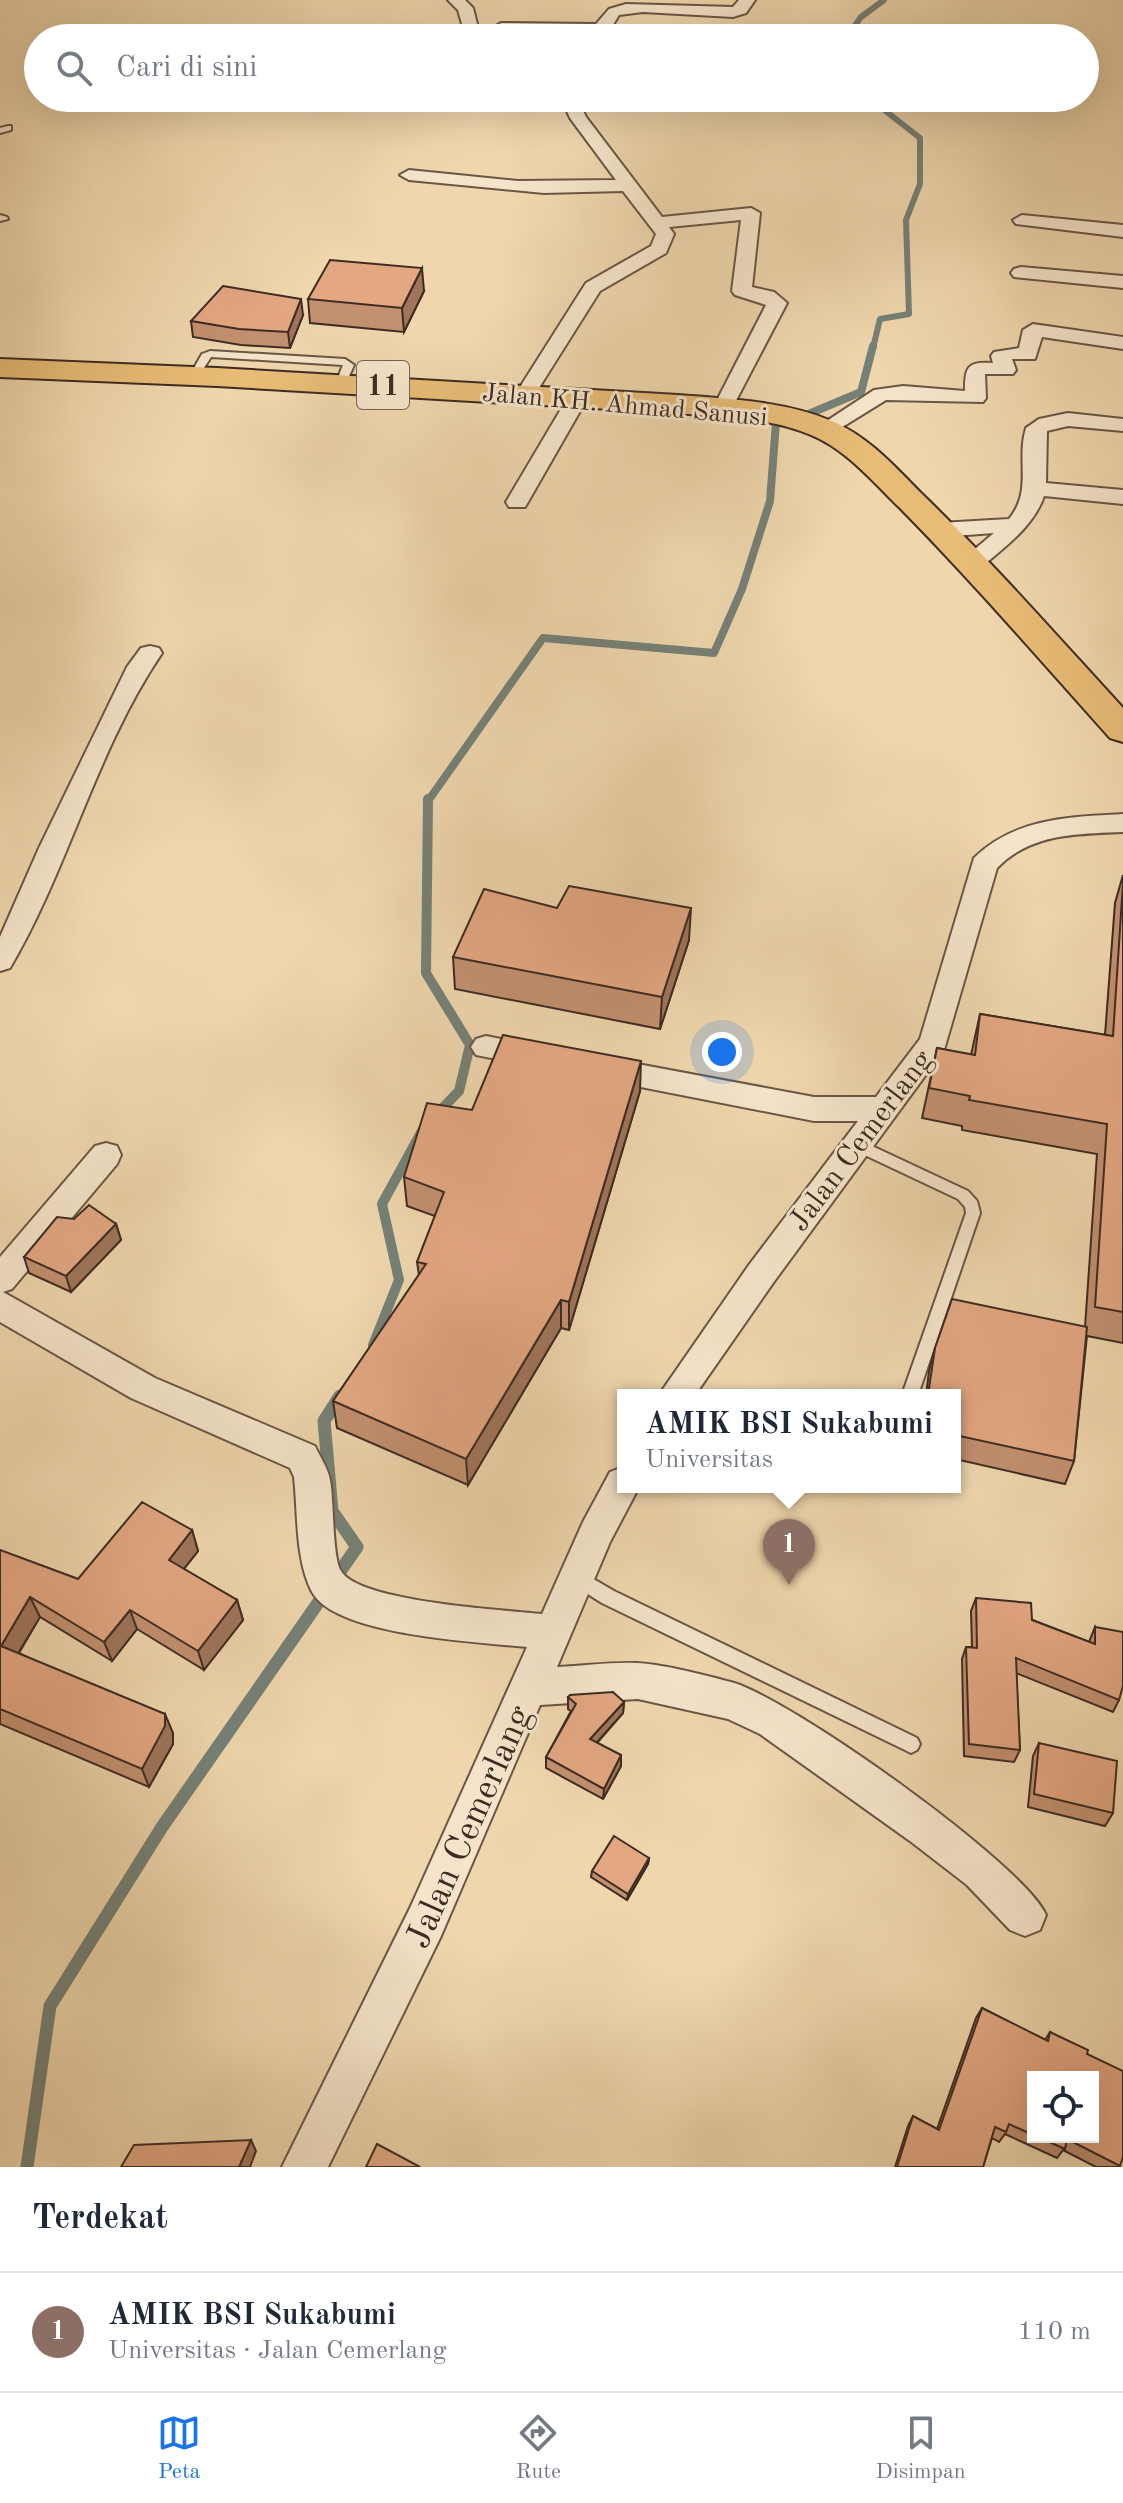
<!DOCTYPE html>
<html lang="id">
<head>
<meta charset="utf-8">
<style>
	:root { --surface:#fff; --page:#f6f6f7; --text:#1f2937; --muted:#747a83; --line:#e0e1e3; --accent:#1a73e8 }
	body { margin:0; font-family:"Old Standard TT",serif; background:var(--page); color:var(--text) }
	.controls { position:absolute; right:24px; bottom:24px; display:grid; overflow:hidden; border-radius:0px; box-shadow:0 8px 32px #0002 }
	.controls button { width:72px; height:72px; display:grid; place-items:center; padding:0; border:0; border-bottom:2px solid var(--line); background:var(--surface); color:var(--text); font:40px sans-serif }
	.you { position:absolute; left:722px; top:1052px; width:28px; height:28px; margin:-20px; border:6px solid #fff; border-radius:50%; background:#1a73e8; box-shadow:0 0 0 12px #1a73e833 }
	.badge { display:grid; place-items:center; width:52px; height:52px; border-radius:50%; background:var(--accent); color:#fff; font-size:26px; font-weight:700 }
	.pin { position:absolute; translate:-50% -66px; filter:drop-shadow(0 2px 4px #0008) }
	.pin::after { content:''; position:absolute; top:42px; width:28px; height:24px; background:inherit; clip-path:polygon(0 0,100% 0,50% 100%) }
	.popup { position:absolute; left:617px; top:1389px; width:344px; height:104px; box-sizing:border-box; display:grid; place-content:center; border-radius:0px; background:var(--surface); filter:drop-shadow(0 2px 6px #0005); font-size:26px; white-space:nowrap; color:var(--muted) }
	.popup b { font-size:30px; color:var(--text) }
	.popup::after { content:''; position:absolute; left:50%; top:100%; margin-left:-16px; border:16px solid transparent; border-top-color:var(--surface) }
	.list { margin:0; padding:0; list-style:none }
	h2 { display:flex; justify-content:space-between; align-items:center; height:104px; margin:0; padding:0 32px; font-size:34px }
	h2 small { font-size:26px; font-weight:400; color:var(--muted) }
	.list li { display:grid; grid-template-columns:52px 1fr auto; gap:24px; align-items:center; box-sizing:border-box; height:120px; padding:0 32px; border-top:2px solid var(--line) }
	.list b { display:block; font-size:30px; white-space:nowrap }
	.list p { margin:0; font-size:26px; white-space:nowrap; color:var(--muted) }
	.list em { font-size:26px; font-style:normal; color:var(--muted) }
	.icon { flex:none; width:44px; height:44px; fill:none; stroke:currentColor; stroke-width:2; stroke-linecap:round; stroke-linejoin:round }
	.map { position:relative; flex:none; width:1123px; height:2167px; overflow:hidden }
	.search { position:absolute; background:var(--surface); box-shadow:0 8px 32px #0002; left:24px; right:24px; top:24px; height:88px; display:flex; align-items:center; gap:20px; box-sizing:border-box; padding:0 28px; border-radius:44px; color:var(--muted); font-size:30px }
	.sheet { height:224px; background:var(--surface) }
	nav { display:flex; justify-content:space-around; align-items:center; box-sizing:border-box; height:112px; border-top:2px solid var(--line); background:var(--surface); font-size:22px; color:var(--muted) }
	nav a { display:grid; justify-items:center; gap:4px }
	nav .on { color:var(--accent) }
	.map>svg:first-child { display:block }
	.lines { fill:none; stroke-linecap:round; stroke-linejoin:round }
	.stream-far3 { stroke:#758177; stroke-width:6 }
	.stream-far2 { stroke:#758177; stroke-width:8 }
	.stream-far1 { stroke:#758177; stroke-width:10 }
	.stream { stroke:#758177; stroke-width:13 }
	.lane-casing { stroke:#6a5646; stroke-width:4 }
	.street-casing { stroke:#6a5646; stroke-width:4 }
	.highway-casing { stroke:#3d2c24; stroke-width:4 }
	.lane { fill:#f5e4ca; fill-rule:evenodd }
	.street { fill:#f5e4ca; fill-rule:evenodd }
	.highway { fill:#e8bb76; fill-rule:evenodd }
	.wall { fill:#c39070; stroke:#3d2c24; stroke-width:2; fill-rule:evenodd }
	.shaded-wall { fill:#9f755b; stroke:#3d2c24; stroke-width:2 }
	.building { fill:#e3a782; stroke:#3d2c24; stroke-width:2 }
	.labels { text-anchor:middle; stroke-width:6; stroke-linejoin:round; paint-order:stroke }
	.far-street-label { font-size:26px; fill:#3d2c24; stroke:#f5e4ca }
	.shield { fill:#f5e4ca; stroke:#746356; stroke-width:2 }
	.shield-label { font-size:28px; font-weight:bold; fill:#3d2c24 }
	.street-label { font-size:30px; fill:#3d2c24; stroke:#f5e4ca }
	.near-street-label { font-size:36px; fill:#3d2c24; stroke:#f5e4ca }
</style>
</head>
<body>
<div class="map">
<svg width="1123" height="2167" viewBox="0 0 1123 2167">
	<rect width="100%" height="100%" fill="#efd6ad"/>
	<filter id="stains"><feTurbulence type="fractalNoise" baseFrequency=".0025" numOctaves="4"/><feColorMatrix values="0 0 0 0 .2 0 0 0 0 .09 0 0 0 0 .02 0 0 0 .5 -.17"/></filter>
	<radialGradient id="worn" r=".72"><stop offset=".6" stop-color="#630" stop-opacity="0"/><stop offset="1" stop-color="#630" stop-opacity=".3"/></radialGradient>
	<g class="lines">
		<!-- stream-far3 -->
		<g class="stream-far3">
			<path d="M846,38l15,-21 23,-17"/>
			<path d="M869,98l51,40v46l-14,36 3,94 -29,5 -7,29"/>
		</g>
		<!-- stream-far2 -->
		<path class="stream-far2" d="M428,801l115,-163 171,15 28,-64 28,-88 6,-79 35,-9 50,-21 12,-46"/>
		<!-- stream-far1 -->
		<g class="stream-far1">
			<path d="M428,799l-2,174 44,72 -11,46 -24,25"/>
			<path d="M373,1345l26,-65 -17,-76 40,-73"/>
		</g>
		<!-- stream -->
		<path class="stream" d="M27,2167l23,-161 112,-179 195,-280 -25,-36 -8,-90 16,-25"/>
		<!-- lane casing -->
		<g class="lane-casing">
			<g id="lane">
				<path d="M8,126h3v4l-11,3v-5z"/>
				<path d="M0,215l7,2 1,2 -8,2z"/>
				<path d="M210,351l135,8 9,6 -8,18 -5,3 -5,-3 7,-18 -132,-8 -13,20h-6l-2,-2 12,-21z"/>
				<path d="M857,1139l111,52 9,10 3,12 -62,182h-16l64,-182 -1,-6 -7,-8 -106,-50 -2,-4 2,-4z"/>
				<path d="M578,1570l36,21 303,147 3,6 -3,6 -6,3 -6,-3 -303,-147 -30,-19 -3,-6 3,-6z"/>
			</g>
		</g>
		<!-- street casing -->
		<g class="street-casing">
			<g id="street">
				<path d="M448,0h17l8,8 5,20 -2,3h-12l-6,-21z"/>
				<path d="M739,0h16l-9,13 -13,4 -90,-5 -24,3 -14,23h-16l2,-4 -90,-1 -8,-5 8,-5 95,1 13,-15 17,-5 107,3z"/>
				<path d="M561,98h16l9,19 76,100 89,-9 9,5 -8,74 22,5 13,11 -58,111h-14l-3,-4 54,-105 -31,-10 -3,-4 9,-71 -72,7 5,7 -8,19 -66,38 -68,108 -7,2 -10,-6 71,-112 65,-37 5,-12 -33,-43 -79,2 -135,-13 -9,-5 9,-5 109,11 98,-1 -46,-62z"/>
				<path d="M1022,215l101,10v12l-107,-13 -3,-4z"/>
				<path d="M1021,267l102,9v12l-109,-11 -3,-4 3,-4z"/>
				<path d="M1033,324l90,13v12l-81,-12 -7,22h-23l4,11 -3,4h-28l1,24 -3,4 -97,-2 -55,34 -7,2 -11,-6 61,-40 29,-4 62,5c0,-24 2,-30 28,-28l-2,-7 3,-4 25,-4 4,-18z"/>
				<path d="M577,393l10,6 -59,103 -3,5h-16l-3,-5 61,-103z"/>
				<path d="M1068,413l55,6v12l-55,-5 -21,5 -1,52 77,7v14l-79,-8c-11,32 -41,52 -65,73h-16l-3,-5 3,-5 31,-26 -54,4 -11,-7 11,-7 69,-4c24,-29 7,-59 17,-91l13,-9z"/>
				<path d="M150,646l9,2 3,5c-66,97 -93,215 -152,315l-10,3v-34l39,-89 88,-181 14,-19z"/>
				<path d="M1123,814v18c-46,2 -92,1 -126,36l-53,182 -171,233 -78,112h-36l90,-130 109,-144h-44l-214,-42 -11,-3 -4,-8 4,-8 11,-3 214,40h62l44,-58 54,-181c41,-40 95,-41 149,-44z"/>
				<path d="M486,1036l61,12 5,8 -5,8 -10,3 -61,-12 -5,-8 5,-8z"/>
				<path d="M106,1143l11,3 4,9 -4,9 -105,125 -9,3 152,86 160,68c5,11 13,22 15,34 4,20 2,77 11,91 18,31 163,39 201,43l41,-92 27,-50 13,-5v20h16l-29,55 -53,125c26,-1 53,-5 79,-4 27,1 68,12 95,19 57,15 293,182 315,233l-6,15 -15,6 -15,-6 -43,-45 -57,-44 -150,-107 -32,-15 -90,-20 -98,6 -99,231 -113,231h-46l129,-261 116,-259c-47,-5 -191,-11 -215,-55 -17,-33 -14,-79 -18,-115l-4,-9 -159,-70 -131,-76v-65l95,-111z"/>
			</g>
		</g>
		<!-- highway casing -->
		<g class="highway-casing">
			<path id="highway" d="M0,359l217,9 461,27c51,4 108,6 156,27 36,16 61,45 89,73 70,68 134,141 200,213v34l-13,-4c-69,-77 -137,-156 -210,-230 -28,-27 -53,-58 -89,-73 -41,-18 -90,-18 -133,-22l-461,-27 -217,-9z"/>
		</g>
		<!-- lane -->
		<use href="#lane" class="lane"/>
		<!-- street -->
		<use href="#street" class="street"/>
		<!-- highway -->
		<use href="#highway" class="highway"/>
	</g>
	<!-- wall -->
	<g class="wall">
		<path d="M424,291l-20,41 -94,-9 -2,-24z"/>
		<path d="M303,315l-13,33 -49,-3 -48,-8 -2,-16z"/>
		<path d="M1123,875v468l-36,-7 -13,125 -9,23 -110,-25v-64h-29l3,-24 6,-23 150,-21 12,-173 -135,-24v-4l-40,-8 15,-70 34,7 9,-41 125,21 10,-132z"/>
		<path d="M557,908l132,32 -29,89 -205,-40 -2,-32z"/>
		<path d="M640,1091l-71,239 -8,-2 -93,157 -131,-57 -4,-27 86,-126 -2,-13 18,-46 -28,-10 -3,-29 68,-67z"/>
		<path d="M116,1224l5,16 -50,52 -42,-19 -5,-16z"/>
		<path d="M192,1530l6,21 -14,18 53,31 6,20 -39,50 -67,-41 -25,32 -72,-44 -21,36 154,80v11l-24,43 -149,-63v-174l78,29z"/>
		<path d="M976,1598l113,44 6,-15 24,73 -6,12 -97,-39 4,77 -6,12 -50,-6 -2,-97 4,-12h6l-1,-36z"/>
		<path d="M568,1697l56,5 -1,11 -26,30 24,12v11l-18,33 -57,-31v-11l25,-46 -3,-2z"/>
		<path d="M1039,1743l74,70 -8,13 -77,-19 5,-51z"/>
		<path d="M649,1858l-1,6 -21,36 -36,-23 1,-6z"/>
		<path d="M982,2008l63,32 5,-8 37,22 33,112v1h-24l-33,-17 -6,8 -52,-24 -6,8 -7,-4 -9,29h-88l13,-41 5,-10 24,13 39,-111zM1033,2077l60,60h-60z"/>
	</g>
	<!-- shaded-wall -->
	<g class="shaded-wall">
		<path d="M422,268l2,23 -20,41 -2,-24z"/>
		<path d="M301,299l2,16 -13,33 -2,-16z"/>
		<path d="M691,908l-2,32 -29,89 2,-32z"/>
		<path d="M641,1061l-1,30 -71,239v-28z"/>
		<path d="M116,1224l5,16 -50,52 -5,-16z"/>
		<path d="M561,1300v28l-93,157 -2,-26z"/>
		<path d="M192,1530l6,21 -23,29 -6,-20z"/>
		<path d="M30,1597l10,20 -29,48 -10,-19z"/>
		<path d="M237,1600l6,20 -39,50 -6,-19z"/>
		<path d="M130,1610l7,19 -25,32 -8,-19z"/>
		<path d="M624,1702l-1,11 -33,37v-11z"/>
		<path d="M165,1714l8,19v11l-24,43 -7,-18z"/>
		<path d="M621,1755v11l-18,33 1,-10z"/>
		<path d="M649,1858l-1,6 -21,36 1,-6z"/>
		<path d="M251,2140l5,11 -6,16h-11z"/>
	</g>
	<!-- building -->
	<g class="building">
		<path d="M330,260l92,8 -20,40 -94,-9z"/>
		<path d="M223,286l78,13 -13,33 -49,-3 -48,-8z"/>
		<path d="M1123,883v429l-28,-5 12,-183 -138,-24 1,-4 -41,-8 8,-40 38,7 5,-41 133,22z"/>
		<path d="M569,886l122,22 -29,89 -209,-40 31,-68 73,19z"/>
		<path d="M503,1035l138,26 -72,241 -8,-2 -95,159 -133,-58 93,-137 -9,-2 27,-70 -40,-15 23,-74 45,7z"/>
		<path d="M89,1205l27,19 -50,52 -42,-19 33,-40 17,2z"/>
		<path d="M952,1299l135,28 -13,134 -119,-26v-40h-27l7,-47z"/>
		<path d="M142,1502l50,28 -23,30 68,40 -39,51 -68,-41 -26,32 -74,-45 -29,49 164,68v12l-23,43 -142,-60v-159l78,29z"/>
		<path d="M976,1598l55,5 1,17 63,24v-17l28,5v54l-4,14 -103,-42 4,92 -51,-6 -3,-97 11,1z"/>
		<path d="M613,1692l11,10 -34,37 31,16 -17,34 -58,-32 30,-53 -8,-7 2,-2z"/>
		<path d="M1039,1743l78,18 -4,52 -79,-19z"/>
		<path d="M614,1836l35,22 -21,36 -36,-23z"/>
		<path d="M982,2008l66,33 2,-9 38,18 -1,4 36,17v86l-3,9 -53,-27 -2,10 -27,-12h55v-60h-60v58l-24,-11 -3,8 -11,-5 -12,40h-86l16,-51 26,14z"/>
		<path d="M251,2140l-12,27h-118l13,-22z"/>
		<path d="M377,2144l43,23h-54z"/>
	</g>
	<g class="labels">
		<!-- far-street labels -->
		<g class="far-street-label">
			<text transform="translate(625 404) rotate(5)" y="9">Jalan KH. Ahmad Sanusi</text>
		</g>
		<!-- shield labels -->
		<rect class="shield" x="357" y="361" width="52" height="48" rx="6"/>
		<g class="shield-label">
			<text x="383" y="395">11</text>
		</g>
		<!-- street labels -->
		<g class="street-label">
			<text transform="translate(860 1140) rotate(-53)" y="10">Jalan Cemerlang</text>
		</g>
		<!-- near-street labels -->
		<g class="near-street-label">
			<text transform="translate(467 1826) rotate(-66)" y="13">Jalan Cemerlang</text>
		</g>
	</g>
	<rect width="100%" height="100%" filter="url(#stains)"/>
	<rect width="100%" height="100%" fill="url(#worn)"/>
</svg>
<div class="controls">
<button><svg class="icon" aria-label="locate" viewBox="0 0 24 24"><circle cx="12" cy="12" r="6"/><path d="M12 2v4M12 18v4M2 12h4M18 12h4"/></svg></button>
</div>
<div class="you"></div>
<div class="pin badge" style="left:789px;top:1585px;background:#8d6e63">1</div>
<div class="popup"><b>AMIK BSI Sukabumi</b>Universitas</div>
<div class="search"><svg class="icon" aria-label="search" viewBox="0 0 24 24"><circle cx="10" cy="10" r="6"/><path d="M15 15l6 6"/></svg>Cari di sini</div>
</div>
<section class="sheet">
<h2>Terdekat<small></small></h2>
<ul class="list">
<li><span class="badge" style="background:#8d6e63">1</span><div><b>AMIK BSI Sukabumi</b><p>Universitas · Jalan Cemerlang</p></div><em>110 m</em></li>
</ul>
</section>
<nav>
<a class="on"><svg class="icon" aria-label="map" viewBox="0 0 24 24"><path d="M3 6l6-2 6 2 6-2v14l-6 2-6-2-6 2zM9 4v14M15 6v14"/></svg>Peta</a>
<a><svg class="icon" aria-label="directions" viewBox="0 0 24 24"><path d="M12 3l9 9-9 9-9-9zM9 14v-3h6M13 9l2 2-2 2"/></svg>Rute</a>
<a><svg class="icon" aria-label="saved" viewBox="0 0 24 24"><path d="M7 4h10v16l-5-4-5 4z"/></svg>Disimpan</a>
</nav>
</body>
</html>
